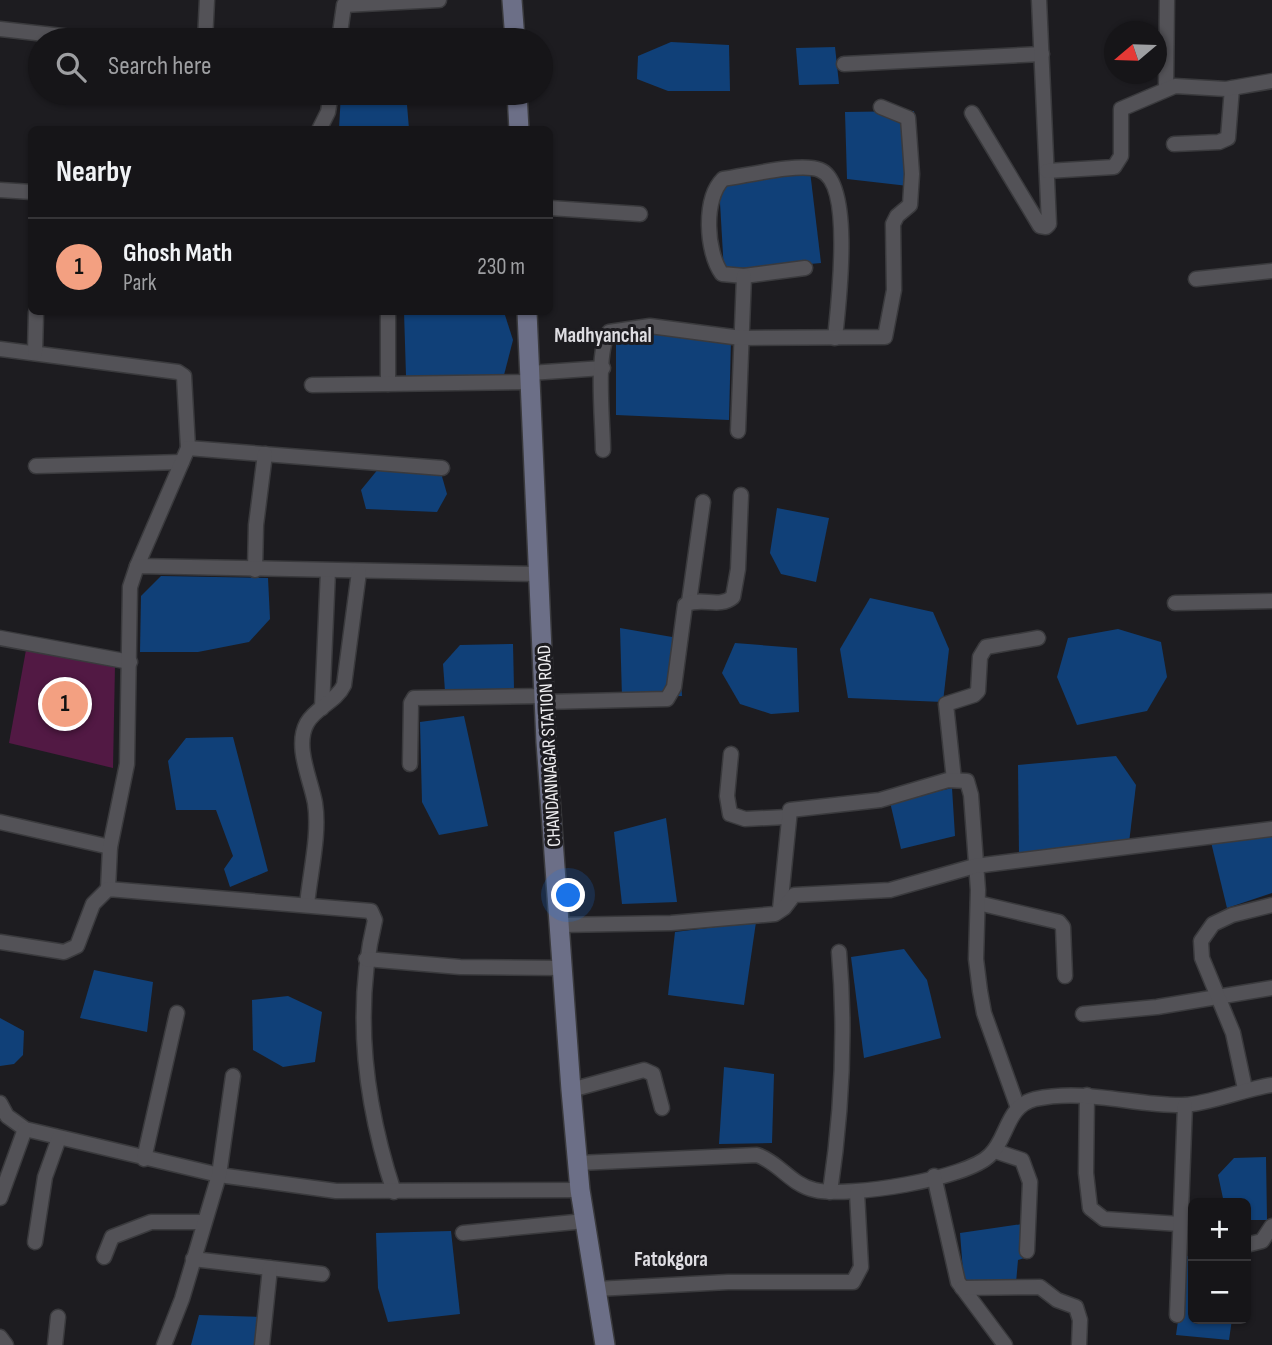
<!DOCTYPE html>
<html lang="en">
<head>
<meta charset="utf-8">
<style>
	:root { --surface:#161518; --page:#1f1e21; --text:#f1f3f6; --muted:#9e9fa2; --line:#353437; --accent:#f3a081 }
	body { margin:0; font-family:"Sofia Sans Condensed",sans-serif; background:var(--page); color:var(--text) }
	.controls { position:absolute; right:21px; bottom:21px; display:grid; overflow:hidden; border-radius:10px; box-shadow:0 2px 5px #0004 }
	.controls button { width:63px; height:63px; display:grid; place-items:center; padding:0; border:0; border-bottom:2px solid var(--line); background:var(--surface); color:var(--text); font:35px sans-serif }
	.compass { position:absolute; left:1104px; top:21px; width:63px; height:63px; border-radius:50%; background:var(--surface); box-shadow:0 2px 5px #0004; rotate:251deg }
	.you { position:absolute; left:569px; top:896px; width:24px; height:24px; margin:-18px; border:5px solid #fff; border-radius:50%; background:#1a73e8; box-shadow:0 0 0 10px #1a73e833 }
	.badge { display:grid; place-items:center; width:46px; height:46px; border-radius:50%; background:var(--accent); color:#111; font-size:23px; font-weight:700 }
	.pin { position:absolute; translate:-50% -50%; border:4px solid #fff; box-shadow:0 2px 7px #0006 }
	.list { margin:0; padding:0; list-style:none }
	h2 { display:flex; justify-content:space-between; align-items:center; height:91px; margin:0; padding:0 28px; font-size:30px }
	h2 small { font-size:23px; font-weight:400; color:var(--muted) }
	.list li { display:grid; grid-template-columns:46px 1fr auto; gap:21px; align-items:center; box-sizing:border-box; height:98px; padding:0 28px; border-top:2px solid var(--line) }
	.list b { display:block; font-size:26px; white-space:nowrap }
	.list p { margin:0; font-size:23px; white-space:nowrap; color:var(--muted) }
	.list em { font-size:23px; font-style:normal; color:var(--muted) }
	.icon { flex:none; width:38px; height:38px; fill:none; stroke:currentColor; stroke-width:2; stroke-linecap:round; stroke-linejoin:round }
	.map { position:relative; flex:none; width:1272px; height:1345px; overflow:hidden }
	.search { position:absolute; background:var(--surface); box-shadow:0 2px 5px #0004; left:28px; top:28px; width:525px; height:77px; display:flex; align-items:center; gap:18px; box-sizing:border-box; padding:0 24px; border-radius:38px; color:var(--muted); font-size:26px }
	.panel { position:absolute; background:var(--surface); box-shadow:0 2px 5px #0004; left:28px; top:126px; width:525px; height:189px; border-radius:10px }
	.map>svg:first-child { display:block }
	.green { fill:#521944 }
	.water { fill:#104078 }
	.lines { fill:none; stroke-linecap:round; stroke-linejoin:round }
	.street-casing { stroke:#3a3a3d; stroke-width:17 }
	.secondary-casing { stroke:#3a3a3d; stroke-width:22 }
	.street { stroke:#535257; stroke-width:14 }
	.secondary { stroke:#6c6f87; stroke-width:19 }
	.labels { text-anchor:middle; stroke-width:6; stroke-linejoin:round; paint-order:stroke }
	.street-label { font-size:19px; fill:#efeef1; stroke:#1d1c20 }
	.neighbourhood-label { font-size:21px; font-weight:bold; fill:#dedde2; stroke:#1d1c20 }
</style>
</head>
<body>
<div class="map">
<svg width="1272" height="1345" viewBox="0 0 1272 1345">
	<rect width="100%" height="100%" fill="#1d1c20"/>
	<!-- green -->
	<path class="green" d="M26,650l89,15 -2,103 -104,-25z"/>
	<!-- water -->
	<g class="water">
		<path d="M671,42l58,3 1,46h-62l-31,-12 1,-23z"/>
		<path d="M835,47l4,37 -40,1 -3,-37z"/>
		<path d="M341,93h65l3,36h-70z"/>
		<path d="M914,111l3,76 -70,-8 -2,-67z"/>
		<path d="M810,171l11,92 -97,9 -5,-87z"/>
		<path d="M404,312h100l9,28 -9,35 -98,1z"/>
		<path d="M616,328l115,11 -2,81 -113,-5z"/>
		<path d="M379,468l62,5 6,21 -10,18 -71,-3 -5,-19z"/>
		<path d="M777,508l52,10 -13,64 -35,-8 -11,-21z"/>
		<path d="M161,576l107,2 2,41 -21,23 -51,10h-58l1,-56z"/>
		<path d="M870,598l63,14 16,37 -6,53 -95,-4 -8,-49z"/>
		<path d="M620,628l58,10 4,58 -60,1z"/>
		<path d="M1118,629l43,13 6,35 -20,34 -70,14 -20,-48 11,-39z"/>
		<path d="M735,643l62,5 2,64 -28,2 -31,-10 -18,-31z"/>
		<path d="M513,644l1,45 -69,2 -2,-27 17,-19z"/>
		<path d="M464,716l24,110 -49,9 -17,-33 -2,-80z"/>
		<path d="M233,737l35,134 -38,16 -6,-18 9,-13 -17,-46h-40l-8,-49 18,-23z"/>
		<path d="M1116,756l20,29 -8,66 -109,4 -1,-90z"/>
		<path d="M952,788l3,48 -54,13 -11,-47z"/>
		<path d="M666,818l11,84 -55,2 -8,-72z"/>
		<path d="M1272,830v63l-45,15 -17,-70z"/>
		<path d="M756,922l-12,83 -76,-10 7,-63z"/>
		<path d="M904,949l23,31 14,58 -77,20 -13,-101z"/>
		<path d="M94,970l59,12 -6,50 -67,-14z"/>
		<path d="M288,996l34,16 -7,50 -32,5 -30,-17 -1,-50z"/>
		<path d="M0,1018l24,13 -1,24 -9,9 -14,2z"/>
		<path d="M724,1067l50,7 -2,69 -53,1z"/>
		<path d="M1266,1157l1,63h-21v-17h-22l-6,-28 16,-17z"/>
		<path d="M1029,1223l2,33 -13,4 -2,23 -52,1 -4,-51z"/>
		<path d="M451,1231l9,83 -72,8 -10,-34 -2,-55z"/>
		<path d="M1187,1256h6v63h39l-3,21 -53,-5z"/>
		<path d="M199,1315l61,2 -3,28h-66z"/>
	</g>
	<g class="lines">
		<!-- street casing -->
		<g class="street-casing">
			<g id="street">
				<path d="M0,29l98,11"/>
				<path d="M205,40l2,-40"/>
				<path d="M339,40l5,-35 95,-5"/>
				<path d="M844,64l198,-10"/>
				<path d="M1166,89l1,-89"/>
				<path d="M972,113l68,113 6,1 3,-3 -10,-224"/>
				<path d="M319,130l9,-18 3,-19"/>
				<path d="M1174,144l45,-2 9,-4 4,-50"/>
				<path d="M1047,171l67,-4 7,-11v-47l54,-23 51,3 46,-8"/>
				<path d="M0,190l32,2"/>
				<path d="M550,208l90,6"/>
				<path d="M805,268l-61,8 -22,-2c-16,-22 -19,-75 1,-95 23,-3 77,-17 97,-9 34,13 18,138 15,168"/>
				<path d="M1196,279l76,-8"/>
				<path d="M0,349l178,23 6,4 4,72"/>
				<path d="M35,353l1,-41"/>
				<path d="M530,373l73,-5"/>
				<path d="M388,384v-72"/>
				<path d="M312,385l218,-3"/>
				<path d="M738,431l6,-155"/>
				<path d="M603,450c0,-27 -8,-98 6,-118l41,-6 91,12 144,-1 9,-47 -1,-66 4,-8 13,-11 2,-31 -4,-56 -27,-11"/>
				<path d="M36,466l146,-4"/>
				<path d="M137,566l51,-118 254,20"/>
				<path d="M255,570l1,-45 9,-71"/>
				<path d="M689,602l14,-100"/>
				<path d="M1175,603l97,-2"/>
				<path d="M0,638l130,24"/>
				<path d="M544,702l123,-3 7,-12 11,-82c16,-9 34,4 48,-8l5,-28 3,-74"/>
				<path d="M322,708l6,-137"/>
				<path d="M731,754l-4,42 3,18 15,5 42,-2"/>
				<path d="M410,764l1,-61 3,-5 130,-2"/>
				<path d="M954,780l-8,-76 28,-9 4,-4 2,-34 6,-10 52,-9"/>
				<path d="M0,822l110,25"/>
				<path d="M108,889l2,-42 17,-83 3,-177 7,-21 401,8"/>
				<path d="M978,903l81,19 4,5 2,49"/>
				<path d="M307,905c3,-32 13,-71 8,-102 -4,-23 -21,-57 -8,-80 9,-16 29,-21 37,-38l15,-113"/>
				<path d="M780,909l10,-99 90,-10 68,-20 19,1 4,14 7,95 -2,69 4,32 4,22 34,95"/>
				<path d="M560,925l111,-2 104,-9 9,-6 10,-13 96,-5 85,-24 297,-37"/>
				<path d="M0,942l64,10 13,-6 16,-42 15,-15 263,22 4,9c-22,91 -10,184 19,272"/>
				<path d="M366,959l94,8 103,1"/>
				<path d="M1083,1014l74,-7 115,-19"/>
				<path d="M1245,1089l-12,-56 -31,-75 -1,-17 12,-17 19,-9 40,-10"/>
				<path d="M571,1090l73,-20 9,4 9,34"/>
				<path d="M1087,1095l-1,78 4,35 14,11 76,5"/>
				<path d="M0,1103l7,13 18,13 194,46 117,16 244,-1"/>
				<path d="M995,1151l27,9 8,22 -3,69"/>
				<path d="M144,1159l33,-146"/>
				<path d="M578,1163l179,-8c23,8 34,30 58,35 33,8 152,-11 175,-35 18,-17 16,-49 45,-56 51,-11 99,7 149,6 24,-1 61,-16 88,-20"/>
				<path d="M934,1176l24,106 47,63"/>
				<path d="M830,1192c12,-80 16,-160 9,-240"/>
				<path d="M0,1198l25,-69"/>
				<path d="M463,1233l122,-12"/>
				<path d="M35,1242l10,-65 14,-39"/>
				<path d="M1246,1245l16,-4 10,-15"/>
				<path d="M104,1257l8,-20 39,-15h53"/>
				<path d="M193,1259l129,15"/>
				<path d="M962,1288l78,-1 17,13 19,7 4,13 -1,25"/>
				<path d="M596,1289l132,-7h125l8,-15 -4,-74"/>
				<path d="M1177,1315l8,-210"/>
				<path d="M0,1337l6,8"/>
				<path d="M55,1345l3,-28"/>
				<path d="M164,1345l18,-46 37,-124 14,-99"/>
				<path d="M262,1345l8,-77"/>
			</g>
		</g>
		<!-- secondary casing -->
		<g class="secondary-casing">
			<g id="secondary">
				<path d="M512,0l3,40"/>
				<path d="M517,93l2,37"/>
				<path d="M527,312l19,430 25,348 9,100 25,155"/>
			</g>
		</g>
		<!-- street -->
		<use href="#street" class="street"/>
		<!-- secondary -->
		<use href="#secondary" class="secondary"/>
	</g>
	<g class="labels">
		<!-- street labels -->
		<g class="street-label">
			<text transform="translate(548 746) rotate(-93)" y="7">CHANDANNAGAR STATION ROAD</text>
		</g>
		<!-- neighbourhood labels -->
		<g class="neighbourhood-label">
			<text x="603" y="342">Madhyanchal</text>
			<text x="671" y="1266">Fatokgora</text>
		</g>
	</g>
</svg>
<div class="controls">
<button>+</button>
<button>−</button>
</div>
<svg class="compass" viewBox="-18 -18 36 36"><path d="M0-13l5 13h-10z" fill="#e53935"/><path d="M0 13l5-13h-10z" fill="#9e9fa2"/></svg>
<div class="you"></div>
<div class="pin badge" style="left:65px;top:704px">1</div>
<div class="search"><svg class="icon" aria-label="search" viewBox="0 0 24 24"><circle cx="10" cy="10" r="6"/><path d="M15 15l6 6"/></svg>Search here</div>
<section class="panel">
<h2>Nearby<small></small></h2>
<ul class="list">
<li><span class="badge">1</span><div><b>Ghosh Math</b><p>Park</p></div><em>230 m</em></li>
</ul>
</section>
</div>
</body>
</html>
